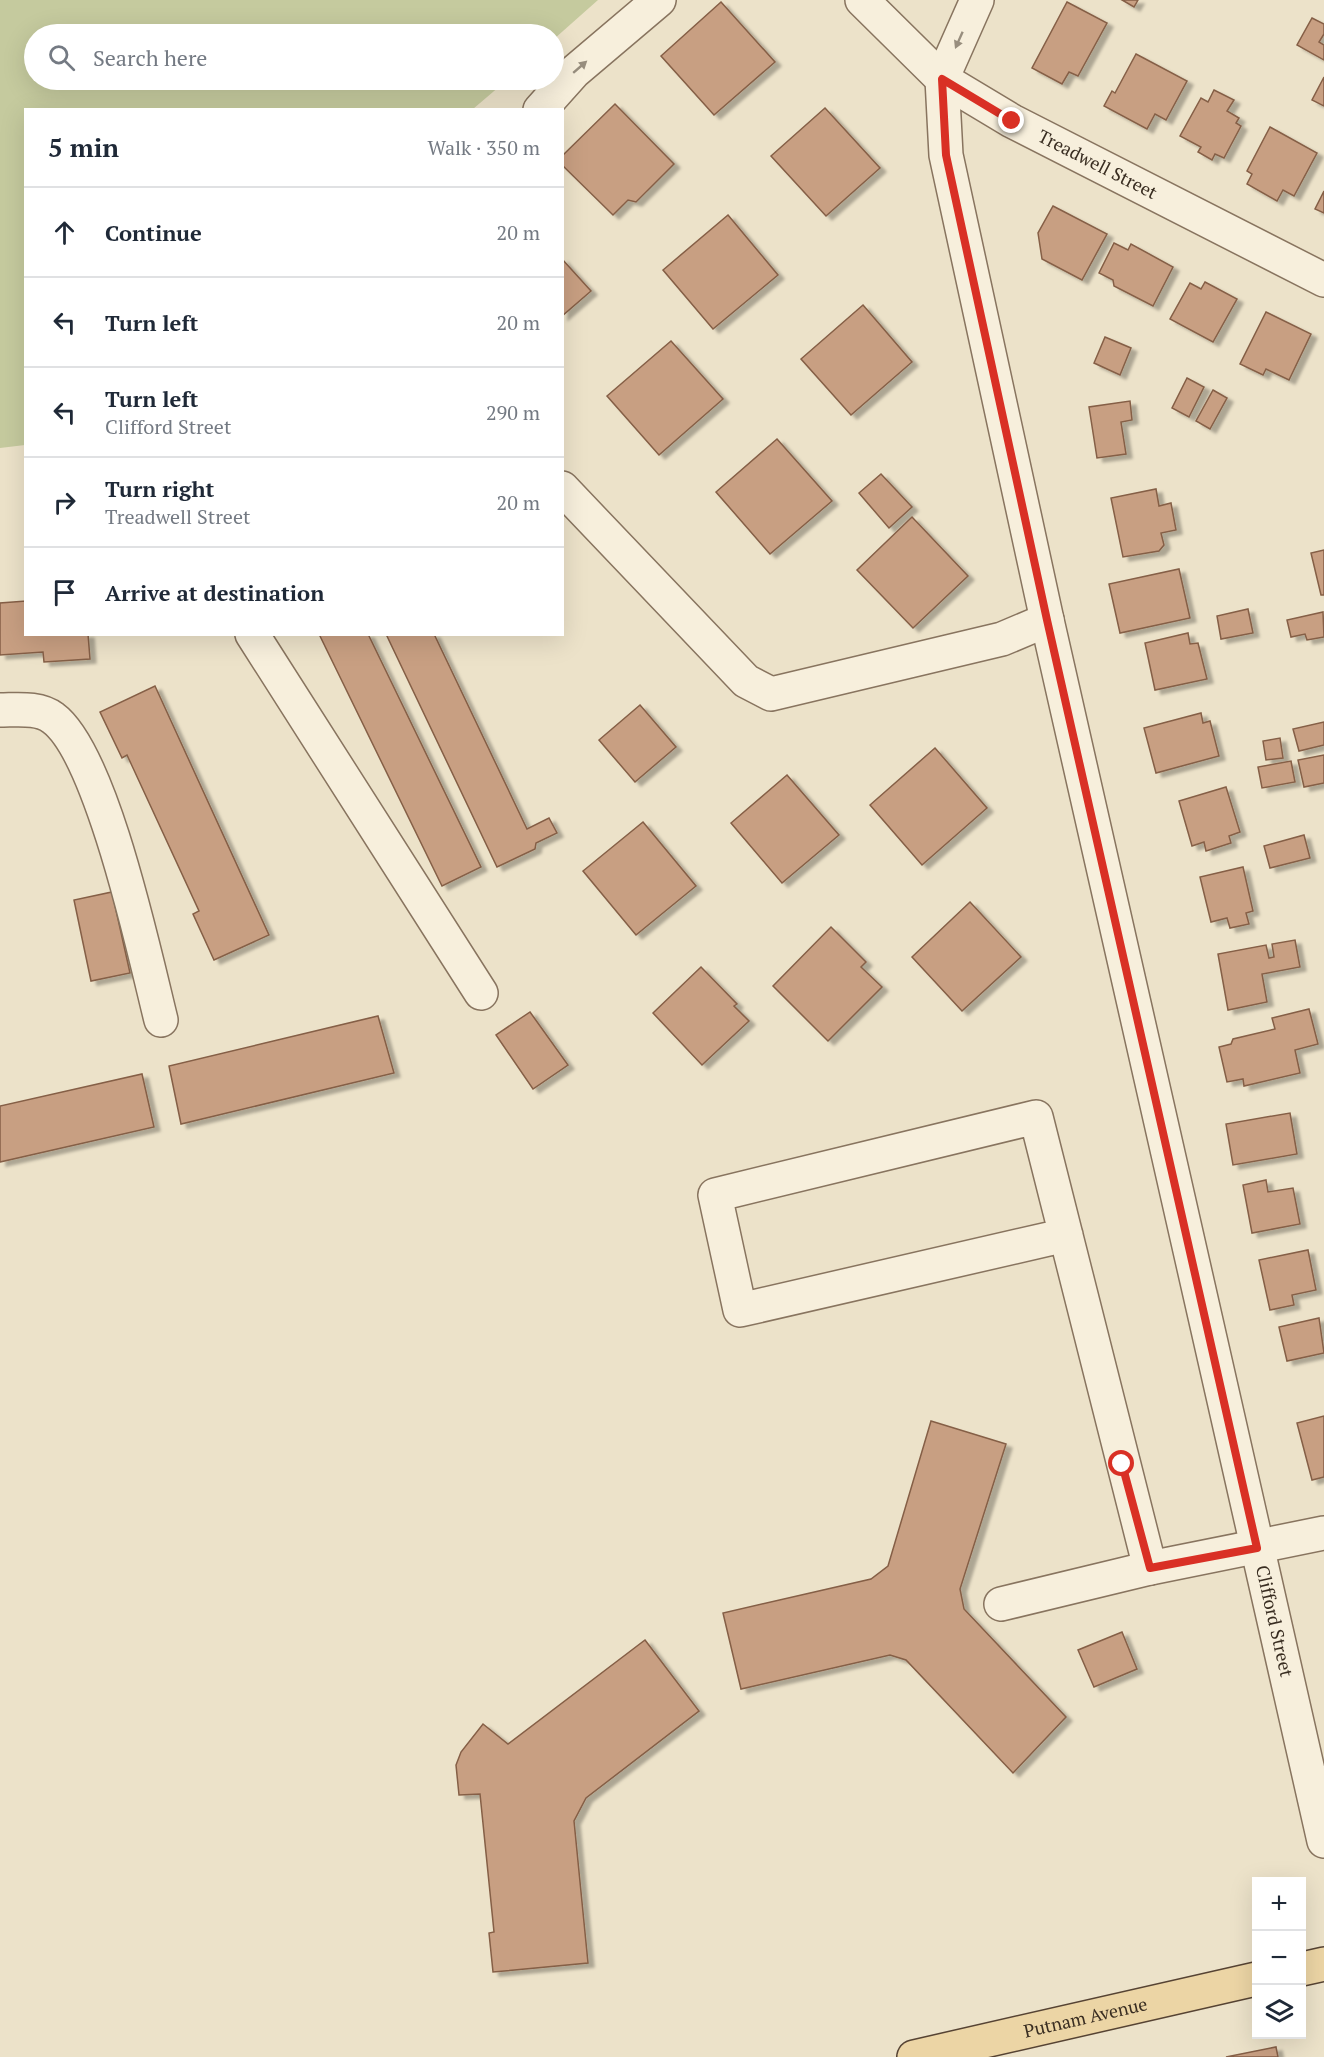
<!DOCTYPE html>
<html lang="en">
<head>
<meta charset="utf-8">
<style>
	:root { --surface:#fff; --page:#f6f6f7; --text:#1f2937; --muted:#747a83; --line:#e0e1e3 }
	body { margin:0; font-family:"PT Serif",serif; background:var(--page); color:var(--text) }
	.controls { position:absolute; right:18px; bottom:18px; display:grid; overflow:hidden; border-radius:0px; box-shadow:0 6px 24px #0002 }
	.controls button { width:54px; height:54px; display:grid; place-items:center; padding:0; border:0; border-bottom:2px solid var(--line); background:var(--surface); color:var(--text); font:30px sans-serif }
	.stop { position:absolute; width:18px; height:18px; margin:-14px; border:4px solid #d93025; border-radius:50%; background:#fff }
	.stop.end { background:#d93025; border-color:#fff; box-shadow:0 2px 6px #0008 }
	.list { margin:0; padding:0; list-style:none }
	h2 { display:flex; justify-content:space-between; align-items:center; height:78px; margin:0; padding:0 24px; font-size:26px }
	h2 small { font-size:20px; font-weight:400; color:var(--muted) }
	.list li { display:grid; grid-template-columns:39px 1fr auto; gap:18px; align-items:center; box-sizing:border-box; height:90px; padding:0 24px; border-top:2px solid var(--line) }
	.list b { display:block; font-size:22px; white-space:nowrap }
	.list p { margin:0; font-size:20px; white-space:nowrap; color:var(--muted) }
	.list em { font-size:20px; font-style:normal; color:var(--muted) }
	.icon { flex:none; width:33px; height:33px; fill:none; stroke:currentColor; stroke-width:2; stroke-linecap:round; stroke-linejoin:round }
	.map { position:relative; flex:none; width:1324px; height:2057px; overflow:hidden }
	.search { position:absolute; background:var(--surface); box-shadow:0 6px 24px #0002; left:24px; top:24px; width:540px; height:66px; display:flex; align-items:center; gap:15px; box-sizing:border-box; padding:0 21px; border-radius:33px; color:var(--muted); font-size:22px }
	.panel { position:absolute; background:var(--surface); box-shadow:0 6px 24px #0002; left:24px; top:108px; width:540px; height:528px; border-radius:0px }
	.map>svg:first-child { display:block }
	.green { fill:#c5ca9e }
	.building { fill:#c89f82; stroke:#855f46; stroke-width:1.5; filter:url(#shadow) }
	.lines { fill:none; stroke-linecap:round; stroke-linejoin:round }
	.minor-casing { stroke:#88745f; stroke-width:36 }
	.major-casing { stroke:#564333; stroke-width:36 }
	.minor { stroke:#f7efdc; stroke-width:33 }
	.major { stroke:#ecd5a5; stroke-width:33 }
	.oneway { fill:#988e7e }
	.route { stroke:#d93025; stroke-width:8 }
	.labels { text-anchor:middle; stroke-width:4.5; stroke-linejoin:round; paint-order:stroke }
	.street-label { font-size:18px; fill:#392d21; stroke:#f4ecd9 }
</style>
</head>
<body>
<div class="map">
<svg width="1324" height="2057" viewBox="0 0 1324 2057">
	<defs>
		<filter id="shadow"><feDropShadow dx="6" dy="4" stdDeviation="1.5" flood-color="#0004"/></filter>
	</defs>
	<rect width="100%" height="100%" fill="#ece2c9"/>
	<!-- green -->
	<path class="green" d="M0,0h598l-44,39v-5h-520v46h473l-34,29 -447,1 -1,335 -25,3z"/>
	<!-- building -->
	<g class="building">
		<path d="M1122,0h16l-4,7z"/>
		<path d="M721,2l54,60 -61,53 -53,-59z"/>
		<path d="M1067,2l40,21 -29,53 -9,-4 -7,12 -30,-16z"/>
		<path d="M1312,18l12,6v10l-5,8 5,3v15l-27,-15z"/>
		<path d="M1136,54l51,27 -21,39 -11,-6 -8,15 -43,-23 8,-15 3,2z"/>
		<path d="M1324,77v29l-12,-6z"/>
		<path d="M1214,90l20,10 -7,11 12,7 -3,5 5,3 -17,32 -9,-4 -3,6 -14,-8 3,-5 -21,-11 21,-38 7,4z"/>
		<path d="M615,104l59,60 -38,38 -8,-2 -15,15 -51,-50v-9z"/>
		<path d="M825,108l55,60 -54,48 -55,-60z"/>
		<path d="M1270,127l47,26 -23,43 -11,-6 -6,11 -30,-17 5,-10 -5,-3z"/>
		<path d="M1324,191v22l-9,-4z"/>
		<path d="M1053,206l54,28 -25,46 -40,-21 -4,-26z"/>
		<path d="M728,215l50,60 -65,54 -50,-59z"/>
		<path d="M1114,243l14,7 3,-6 42,23 -20,39 -39,-20 -1,-6 -14,-7z"/>
		<path d="M562,259l29,32 -29,25z"/>
		<path d="M1205,282l32,17 -24,43 -43,-23 20,-36 11,6z"/>
		<path d="M863,305l49,57 -61,53 -50,-56z"/>
		<path d="M1266,312l45,22 -22,46 -23,-11 -3,6 -23,-11z"/>
		<path d="M1105,337l26,11 -11,27 -26,-12z"/>
		<path d="M671,341l52,58 -64,56 -52,-59z"/>
		<path d="M1187,378l17,9 -15,30 -17,-9z"/>
		<path d="M1213,390l14,8 -17,31 -14,-8z"/>
		<path d="M1130,401l2,19 -11,2 5,32 -29,4 -8,-51z"/>
		<path d="M777,439l55,62 -62,53 -54,-62z"/>
		<path d="M881,474l31,33 -23,21 -30,-35z"/>
		<path d="M1156,489l3,17 12,-3 5,27 -15,3 3,12 -5,6 -36,6 -12,-59z"/>
		<path d="M912,517l56,59 -55,52 -56,-58z"/>
		<path d="M1324,550v45h-3l-10,-42z"/>
		<path d="M1179,569l11,49 -70,15 -11,-49z"/>
		<path d="M26,601v33h62l2,25 -46,3 -1,-10 -43,3v-52z"/>
		<path d="M1248,609l5,24 -32,6 -4,-23z"/>
		<path d="M1323,612l1,25 -17,3 -2,-6 -14,3 -4,-17z"/>
		<path d="M1188,633l2,11 8,-1 9,36 -52,11 -10,-47z"/>
		<path d="M319,634h49l113,233 -39,19z"/>
		<path d="M386,634h48l93,195 22,-11 8,15 -21,10 -1,6 -38,18z"/>
		<path d="M155,686l114,249 -55,25 -21,-46 6,-3 -72,-156 -5,3 -22,-46z"/>
		<path d="M640,705l36,42 -41,35 -36,-42z"/>
		<path d="M1201,713l2,10 7,-2 9,35 -63,17 -12,-45z"/>
		<path d="M1324,722v23l-25,6 -6,-22z"/>
		<path d="M1280,738l3,20 -17,2 -3,-19z"/>
		<path d="M935,748l52,60 -65,57 -52,-60z"/>
		<path d="M1324,755v28l-20,4 -6,-27z"/>
		<path d="M1291,761l4,21 -33,6 -4,-21z"/>
		<path d="M787,775l52,60 -57,48 -51,-60z"/>
		<path d="M1226,787l14,45 -11,4 2,7 -25,8 -2,-9 -12,4 -13,-45z"/>
		<path d="M643,822l53,64 -60,49 -53,-64z"/>
		<path d="M1304,835l6,23 -40,10 -6,-22z"/>
		<path d="M1243,867l10,44 -7,2 3,11 -19,4 -3,-10 -16,4 -11,-45z"/>
		<path d="M112,892l18,81 -39,8 -17,-81z"/>
		<path d="M970,902l51,55 -59,54 -50,-54z"/>
		<path d="M831,927l35,35 -5,5 21,20 -54,54 -55,-55z"/>
		<path d="M1295,940l5,27 -38,7 5,28 -39,8 -10,-56 48,-9 3,13 5,-1 -2,-13z"/>
		<path d="M701,967l36,37 -3,2 15,15 -47,44 -49,-52z"/>
		<path d="M1309,1009l9,35 -23,6 5,23 -56,13 -1,-7 -16,3 -8,-35 12,-3 2,-5 42,-10 -3,-11z"/>
		<path d="M530,1012l38,53 -35,24 -37,-54z"/>
		<path d="M378,1016l16,57 -213,51 -12,-58z"/>
		<path d="M142,1074l12,53 -154,35v-56z"/>
		<path d="M1290,1113l7,41 -64,11 -7,-41z"/>
		<path d="M1266,1180l2,12 25,-4 7,36 -48,9 -9,-48z"/>
		<path d="M1308,1250l8,40 -24,5 2,10 -24,5 -11,-50z"/>
		<path d="M1319,1318l5,35 -37,8 -8,-34z"/>
		<path d="M1324,1416v61l-12,3 -15,-57z"/>
		<path d="M931,1421l75,23 -46,145 4,20 102,108 -53,56 -107,-113 -16,-5 -149,34 -18,-76 148,-34 17,-13z"/>
		<path d="M1122,1632l15,37 -43,18 -16,-37z"/>
		<path d="M645,1640l54,71 -113,87 -12,23 14,142 -95,9 -4,-39 5,-1 -14,-138 -21,1 -3,-30 5,-13 22,-28 25,20z"/>
		<path d="M1276,2047l2,10h-52z"/>
	</g>
	<g class="lines">
		<!-- minor casing -->
		<g class="minor-casing">
			<g id="minor">
				<path id="s1" d="M862,0l80,79 70,42 312,159"/>
				<path id="s2" d="M977,0l-35,79 4,76 101,465 277,1221"/>
				<path d="M540,110l34,-38 85,-72"/>
				<path d="M562,488l184,193 25,13 231,-55 45,-19"/>
				<path d="M252,634l229,359"/>
				<path d="M0,710c17,0 39,-3 53,8 49,36 92,238 108,302"/>
				<path d="M1066,1235l-326,75 -25,-115 321,-78 114,451 174,-35"/>
				<path d="M1001,1604l149,-36"/>
			</g>
		</g>
		<!-- major casing -->
		<g class="major-casing">
			<g id="major">
				<path d="M1302,1969l22,-5"/>
				<path id="s3" d="M914,2057l342,-78"/>
			</g>
		</g>
		<!-- minor -->
		<use href="#minor" class="minor"/>
		<!-- major -->
		<use href="#major" class="major"/>
	</g>
	<!-- one-way arrows -->
	<defs><path id="oneway-solid" d="M-6-.8H1V-3.2L6.5 0L1 3.2V.8H-6Z" transform="scale(1.5)"/></defs>
	<g class="oneway">
		<use href="#oneway-solid" transform="translate(959 40) rotate(114)"/>
		<use href="#oneway-solid" transform="translate(580 67) rotate(-41)"/>
	</g>
	<g class="lines">
		<!-- route -->
		<path class="route" d="M1012,121l-70,-42 4,76 101,465 210,928 -107,20 -28,-104"/>
	</g>
	<g class="labels">
		<!-- street labels -->
		<g class="street-label">
			<text dy="6" stroke="none"><textPath href="#s1" startOffset="290">Treadwell Street</textPath></text>
			<text dy="6" stroke="none"><textPath href="#s2" startOffset="1665">Clifford Street</textPath></text>
			<text dy="6" stroke="none"><textPath href="#s3" startOffset="176">Putnam Avenue</textPath></text>
		</g>
	</g>
</svg>
<div class="controls">
<button>+</button>
<button>−</button>
<button><svg class="icon" aria-label="layers" viewBox="0 0 24 24"><path d="M12 4l9 5-9 5-9-5zM3 14l9 5 9-5"/></svg></button>
</div>
<div class="stop" style="left:1122px;top:1464px"></div>
<div class="stop end" style="left:1012px;top:121px"></div>
<div class="search"><svg class="icon" aria-label="search" viewBox="0 0 24 24"><circle cx="10" cy="10" r="6"/><path d="M15 15l6 6"/></svg>Search here</div>
<section class="panel">
<h2>5 min<small>Walk · 350 m</small></h2>
<ul class="list">
<li><svg class="icon" aria-label="ahead" viewBox="0 0 24 24"><path d="M12 20V5M6 11l6-6 6 6"/></svg><div><b>Continue</b></div><em>20 m</em></li>
<li><svg class="icon" aria-label="left" viewBox="0 0 24 24"><path d="M17 20v-9H6M10 6l-5 5 5 5"/></svg><div><b>Turn left</b></div><em>20 m</em></li>
<li><svg class="icon" aria-label="left" viewBox="0 0 24 24"><path d="M17 20v-9H6M10 6l-5 5 5 5"/></svg><div><b>Turn left</b><p>Clifford Street</p></div><em>290 m</em></li>
<li><svg class="icon" aria-label="right" viewBox="0 0 24 24"><path d="M7 20v-9h11M14 6l5 5-5 5"/></svg><div><b>Turn right</b><p>Treadwell Street</p></div><em>20 m</em></li>
<li><svg class="icon" aria-label="arrive" viewBox="0 0 24 24"><path d="M6 21V4h12l-3 4 3 4H6"/></svg><div><b>Arrive at destination</b></div></li>
</ul>
</section>
</div>
</body>
</html>
